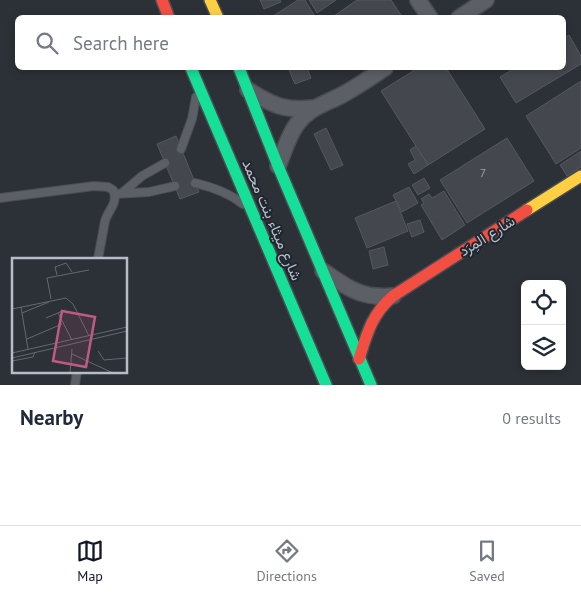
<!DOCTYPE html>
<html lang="en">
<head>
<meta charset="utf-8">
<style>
	:root { --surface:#fff; --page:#f2f2f3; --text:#1f2937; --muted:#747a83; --line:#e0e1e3; --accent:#111827 }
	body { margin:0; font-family:"PT Sans",Vazirmatn,sans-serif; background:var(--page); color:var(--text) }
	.controls { position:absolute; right:15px; bottom:15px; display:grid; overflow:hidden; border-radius:8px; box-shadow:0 2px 8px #0003 }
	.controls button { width:45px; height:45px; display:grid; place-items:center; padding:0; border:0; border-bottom:1px solid var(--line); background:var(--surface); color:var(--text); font:25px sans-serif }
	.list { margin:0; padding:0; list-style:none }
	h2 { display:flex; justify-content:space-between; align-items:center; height:65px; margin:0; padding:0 20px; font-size:21px }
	h2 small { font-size:16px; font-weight:400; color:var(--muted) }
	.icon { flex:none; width:28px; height:28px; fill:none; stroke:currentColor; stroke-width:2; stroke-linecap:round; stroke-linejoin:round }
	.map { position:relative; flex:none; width:581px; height:385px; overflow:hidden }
	.search { position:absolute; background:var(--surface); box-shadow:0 2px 8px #0003; left:15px; right:15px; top:15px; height:55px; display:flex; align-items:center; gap:12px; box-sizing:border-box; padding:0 18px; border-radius:8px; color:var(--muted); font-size:19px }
	.sheet { height:140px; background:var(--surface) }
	nav { display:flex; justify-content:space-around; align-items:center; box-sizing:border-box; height:70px; border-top:1px solid var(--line); background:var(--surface); font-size:14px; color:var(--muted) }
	nav a { display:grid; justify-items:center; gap:2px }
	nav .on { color:var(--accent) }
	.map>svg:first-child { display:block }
	.building { fill:#44484e; stroke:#54585f }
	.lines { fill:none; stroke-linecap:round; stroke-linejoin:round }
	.lane-casing { stroke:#4a4d52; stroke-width:10 }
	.street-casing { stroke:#4a4d52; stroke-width:18 }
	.fast-casing { stroke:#4a4d52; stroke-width:14 }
	.slow-casing { stroke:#4a4d52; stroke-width:14 }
	.jam-casing { stroke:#4a4d52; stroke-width:14 }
	.lane { stroke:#5c5f65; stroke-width:8 }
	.street { stroke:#5c5f65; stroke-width:15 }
	.fast { stroke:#16e098; stroke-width:11 }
	.slow { stroke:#ffcf43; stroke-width:11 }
	.jam { stroke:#f24e42; stroke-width:11 }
	.labels { text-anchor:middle; stroke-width:4; stroke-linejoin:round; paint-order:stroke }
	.number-label { font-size:12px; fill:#9aa0a9 }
	.street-label { font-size:15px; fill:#b7bdc7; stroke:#202731 }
	.inset-road { fill:none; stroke:#646971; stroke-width:1 }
	.view { fill:#be5a86; fill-opacity:0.15; stroke:#be5a86; stroke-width:2.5 }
	.inset-edge { fill:none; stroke:#b7bdc7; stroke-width:2.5 }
</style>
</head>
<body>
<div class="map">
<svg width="581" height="385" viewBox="0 0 581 385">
	<rect width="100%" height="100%" fill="#2c3137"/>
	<!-- building -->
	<g class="building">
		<path d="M260,0h20l1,2 -17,7z"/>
		<path d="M298,0h7l9,15 -4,3h-40z"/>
		<path d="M309,0h27l-19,13z"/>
		<path d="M357,0h34l12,18h-72z"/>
		<path d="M569,35l12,21v8l-65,39 -16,-26 15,-9h49v-30z"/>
		<path d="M295,68h12l4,10 -16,6 -6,-14z"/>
		<path d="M418,68h28l39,61 -57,36 -47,-74z"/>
		<path d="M581,81v67l-25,16 -30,-48z"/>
		<path d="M326,128l17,37 -12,5 -17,-36z"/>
		<path d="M176,136l23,56 -19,7 -23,-55z"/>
		<path d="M507,138l27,43 -67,42 -27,-43z"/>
		<path d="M416,146l12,19 -14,9 -6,-10 7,-4 -5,-10z"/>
		<path d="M581,151v16l-14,9 -7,-11z"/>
		<path d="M424,178l6,10 -12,7 -6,-10z"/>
		<path d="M409,187l9,16 -16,9 -9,-17z"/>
		<path d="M444,191l21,34 -23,15 -21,-35 3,-2 -3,-4 8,-5 3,4z"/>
		<path d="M396,201l12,30 -41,17 -12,-30z"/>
		<path d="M420,220l4,12 -12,5 -5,-13z"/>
		<path d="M384,247l4,18 -15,4 -4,-18z"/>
	</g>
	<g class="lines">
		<!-- lane casing -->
		<g class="lane-casing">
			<g id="lane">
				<path d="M181,149l11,-30 4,-22"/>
				<path d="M195,183c17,4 34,10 48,21"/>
				<path d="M122,193l20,-17 23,-13"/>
				<path d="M115,194l34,-2 26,-6"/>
				<path d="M0,198l94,-12 14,1 5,3c6,13 -5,20 -8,31l-7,38"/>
				<path d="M75,385l2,-14"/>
			</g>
		</g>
		<!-- street casing -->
		<g class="street-casing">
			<g id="street">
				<path d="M418,0l12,18"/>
				<path d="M459,18l27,-18"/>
				<path d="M248,90c24,15 36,21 65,18"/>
				<path d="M278,166c6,-14 10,-30 19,-42 13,-17 28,-20 45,-29 15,-8 29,-18 43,-27"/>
				<path d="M323,271c25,17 38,28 70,25"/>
			</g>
		</g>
		<!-- fast casing -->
		<g class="fast-casing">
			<g id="fast">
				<path d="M191,68l135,317"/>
				<path d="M239,68l39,98 93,219"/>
			</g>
		</g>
		<!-- slow casing -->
		<g class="slow-casing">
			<g id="slow">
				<path d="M210,0l8,18"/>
				<path d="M527,210l54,-34"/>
			</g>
		</g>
		<!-- jam casing -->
		<g class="jam-casing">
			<g id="jam">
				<path d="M162,0l7,18"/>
				<path d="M359,359c8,-26 13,-45 34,-63l134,-86"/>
			</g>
		</g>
		<!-- lane -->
		<use href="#lane" class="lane"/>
		<!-- street -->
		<use href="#street" class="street"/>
		<!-- fast -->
		<use href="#fast" class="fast"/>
		<!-- slow -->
		<use href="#slow" class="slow"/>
		<!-- jam -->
		<use href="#jam" class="jam"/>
	</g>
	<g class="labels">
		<!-- number labels -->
		<g class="number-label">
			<text x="483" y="177">7</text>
		</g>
		<!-- street labels -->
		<g class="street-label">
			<text transform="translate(272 220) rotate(67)" y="5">شارع ميثاء بنت محمد</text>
			<text transform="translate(487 236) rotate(-32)" y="5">شارع المِرَد</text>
		</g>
	</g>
	<!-- overview -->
	<g transform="translate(12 258)">
		<rect width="115" height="115" fill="#2c3137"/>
		<path class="inset-road" d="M45,17l-2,-8 11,-4 6,9M39,41l-4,-21 42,-8M9,49l7,42M0,51l54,-11 7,6 16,32M10,55l27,-11M46,55l14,27M34,60l19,-8M15,81l35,-15M86,93l6,9 23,-2M0,95l115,-26M60,96l41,19M0,100l115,-27M0,103l21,-4 2,-5M58,115l2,-24"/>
		<path class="view" d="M50,53l33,6 -9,50 -33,-6z"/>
		<rect width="115" height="115" class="inset-edge"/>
	</g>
</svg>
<div class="controls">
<button><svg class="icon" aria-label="locate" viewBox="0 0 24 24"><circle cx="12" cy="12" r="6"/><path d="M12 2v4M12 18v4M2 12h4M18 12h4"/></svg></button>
<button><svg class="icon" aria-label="layers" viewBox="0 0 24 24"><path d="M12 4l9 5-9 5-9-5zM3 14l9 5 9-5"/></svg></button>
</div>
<div class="search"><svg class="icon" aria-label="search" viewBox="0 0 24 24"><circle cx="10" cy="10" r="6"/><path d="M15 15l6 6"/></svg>Search here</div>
</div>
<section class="sheet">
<h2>Nearby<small>0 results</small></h2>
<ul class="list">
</ul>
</section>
<nav>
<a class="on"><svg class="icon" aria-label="map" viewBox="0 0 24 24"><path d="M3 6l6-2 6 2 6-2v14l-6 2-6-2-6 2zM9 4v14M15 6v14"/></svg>Map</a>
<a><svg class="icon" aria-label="directions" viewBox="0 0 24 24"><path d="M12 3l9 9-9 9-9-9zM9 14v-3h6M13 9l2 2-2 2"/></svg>Directions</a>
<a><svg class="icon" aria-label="saved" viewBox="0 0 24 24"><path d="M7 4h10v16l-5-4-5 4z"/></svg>Saved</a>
</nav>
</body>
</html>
